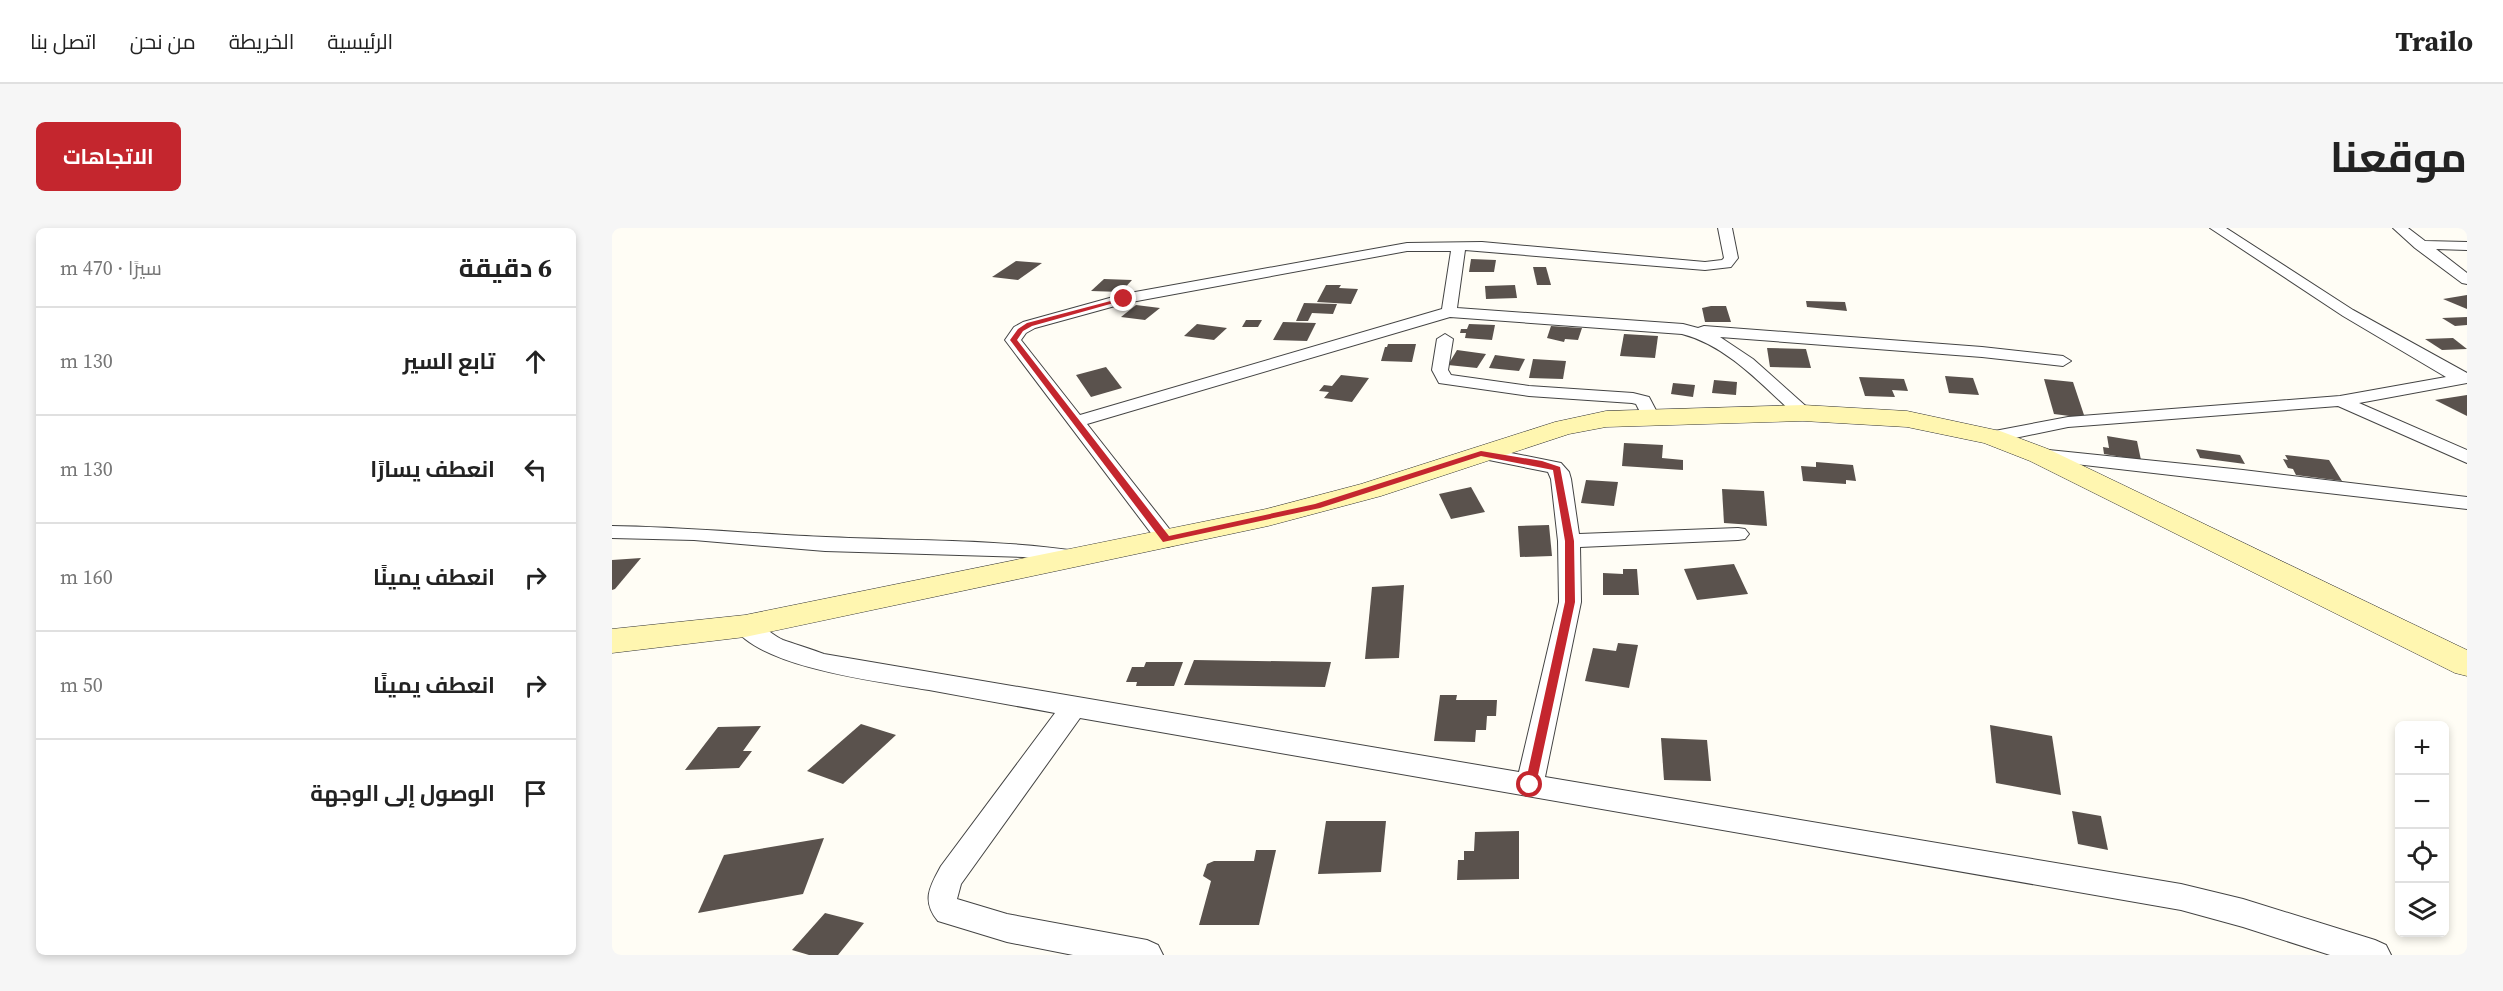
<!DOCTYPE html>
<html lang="ar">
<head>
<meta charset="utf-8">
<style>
	:root { --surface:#fff; --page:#f6f6f6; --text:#222; --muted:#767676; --line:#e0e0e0; --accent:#c4262e }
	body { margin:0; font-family:"Source Serif 4",Cairo,serif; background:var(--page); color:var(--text); direction:rtl }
	.controls { position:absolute; right:18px; bottom:18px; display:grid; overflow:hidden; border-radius:9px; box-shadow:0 3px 9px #0003 }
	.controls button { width:54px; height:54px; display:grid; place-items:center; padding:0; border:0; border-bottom:2px solid var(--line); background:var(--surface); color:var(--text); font:30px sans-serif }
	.stop { position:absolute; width:18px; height:18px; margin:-14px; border:4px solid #c4262e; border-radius:50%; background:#fff }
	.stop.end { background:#c4262e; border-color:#fff; box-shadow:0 2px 6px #0008 }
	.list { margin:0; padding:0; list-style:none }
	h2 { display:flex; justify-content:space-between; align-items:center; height:78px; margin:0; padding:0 24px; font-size:26px }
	h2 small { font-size:20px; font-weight:400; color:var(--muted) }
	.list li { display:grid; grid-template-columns:39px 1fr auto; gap:18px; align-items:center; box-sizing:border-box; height:108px; padding:0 24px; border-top:2px solid var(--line) }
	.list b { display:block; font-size:22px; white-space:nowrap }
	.list em { font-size:20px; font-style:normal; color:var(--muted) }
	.icon { flex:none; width:33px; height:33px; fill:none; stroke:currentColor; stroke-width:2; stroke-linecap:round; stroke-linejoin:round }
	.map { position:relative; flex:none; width:1855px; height:727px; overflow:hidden; direction:ltr; border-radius:9px }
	header { display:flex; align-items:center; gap:36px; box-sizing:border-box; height:84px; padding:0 30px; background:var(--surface); border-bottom:2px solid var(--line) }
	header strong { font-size:28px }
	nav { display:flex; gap:33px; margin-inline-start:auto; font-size:21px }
	.intro { display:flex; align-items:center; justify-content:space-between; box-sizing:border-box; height:144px; padding:0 36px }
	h1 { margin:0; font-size:42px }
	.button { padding:15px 27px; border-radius:9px; background:var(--accent); color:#fff; font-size:21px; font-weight:700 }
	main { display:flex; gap:36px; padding:0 36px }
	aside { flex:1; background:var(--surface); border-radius:9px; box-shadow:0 3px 9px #0003 }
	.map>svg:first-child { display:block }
	.building { fill:#5a524d }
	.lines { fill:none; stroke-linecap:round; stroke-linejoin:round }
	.street-casing { stroke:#444; stroke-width:2 }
	.secondary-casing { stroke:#333; stroke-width:1 }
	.street { fill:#fff; fill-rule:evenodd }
	.secondary { fill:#fff6b0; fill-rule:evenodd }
	.route { fill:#c4262e }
</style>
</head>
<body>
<header>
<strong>Trailo</strong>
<nav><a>الرئيسية</a><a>الخريطة</a><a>من نحن</a><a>اتصل بنا</a></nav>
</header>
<div class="intro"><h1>موقعنا</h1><a class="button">الاتجاهات</a></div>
<main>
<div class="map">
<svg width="1855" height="727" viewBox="0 0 1855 727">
	<rect width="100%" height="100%" fill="#fffdf5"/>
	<!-- building -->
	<g class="building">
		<path d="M859,31l25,1 -2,12h-25z"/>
		<path d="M404,33l26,2 -24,17 -26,-3z"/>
		<path d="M921,39h13l5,18h-14z"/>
		<path d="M492,51l28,1 -11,12 -30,-1z"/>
		<path d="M714,57h15l-2,3 19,1 -7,15 -34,-2z"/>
		<path d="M903,57l2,13 -31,1 -1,-13z"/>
		<path d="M1855,67v14l-24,-10z"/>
		<path d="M1194,73l39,1 2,9 -40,-4z"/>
		<path d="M692,75l33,1 -4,10 -21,-1 -4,8h-12z"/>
		<path d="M524,77l24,3 -15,12 -24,-3z"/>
		<path d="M1099,78h15l5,16h-26l-3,-14z"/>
		<path d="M1855,89v8l-12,1 -13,-8z"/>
		<path d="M634,92h16l-4,7h-16z"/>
		<path d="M671,94l33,1 -9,18 -34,-1z"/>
		<path d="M585,96l30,4 -13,12 -30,-4z"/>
		<path d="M857,96l26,1 -3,15 -27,-2 1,-5h-6l1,-4h6z"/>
		<path d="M939,98l31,2 -4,12 -13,-1 -1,3 -17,-4z"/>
		<path d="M1012,106l34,2 -3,22 -35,-2z"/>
		<path d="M1841,110l14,11 -25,1 -17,-11z"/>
		<path d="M776,116h28l-4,18 -31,-1 4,-14h2z"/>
		<path d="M1155,120l39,1 5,19 -41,-1z"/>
		<path d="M845,122l29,4 -9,14 -29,-3z"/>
		<path d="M883,127l30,4 -6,12 -30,-3z"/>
		<path d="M921,131l33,2 -3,18 -34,-1z"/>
		<path d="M494,139l16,21 -31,9 -15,-22z"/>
		<path d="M729,147l28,3 -17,24 -28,-4 5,-6 -10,-1 5,-6 8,1z"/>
		<path d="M1333,148l28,2 6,17 -30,-2z"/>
		<path d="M1247,149l45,2 4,12 -16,-1 3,7 -30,-1z"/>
		<path d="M1432,151l29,3 12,36 -31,-4z"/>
		<path d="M1102,152l23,2 -1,13 -24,-2z"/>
		<path d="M1061,155l22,2 -2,12 -22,-3z"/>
		<path d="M1855,167v21l-32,-16z"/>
		<path d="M1495,208l30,5 4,19 -37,-6 -1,-7 6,1z"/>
		<path d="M1012,215l39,2 -1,13 21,2v10l-61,-4z"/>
		<path d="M1584,221l44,6 5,9 -45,-6z"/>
		<path d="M1673,227l44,5 13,21 -46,-6 -3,-6 -5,-1 -5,-9 5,1z"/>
		<path d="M1204,234l37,3 3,16 -10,-1v4l-43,-3 -2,-15 15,1z"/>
		<path d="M974,252l32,2 -4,24 -33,-3z"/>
		<path d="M859,259l14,25 -34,7 -12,-25z"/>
		<path d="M1110,261l42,2 3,35 -43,-3z"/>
		<path d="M937,297l3,31 -32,1 -2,-31z"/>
		<path d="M29,330l-26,31 -3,1v-30z"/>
		<path d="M1122,336l14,30 -51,6 -13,-31z"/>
		<path d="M1011,341h14l2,26h-36v-22l20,1z"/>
		<path d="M792,357l-5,73 -34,1 7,-72z"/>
		<path d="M1006,415l20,2 -9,43 -44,-7 8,-33 23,3z"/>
		<path d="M582,432l137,2 -6,25 -141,-2z"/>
		<path d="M534,434h37l-9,24h-38l1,-4h-11l6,-15h12z"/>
		<path d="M828,467h17l-1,5h41l-1,16h-9l-1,14h-10l-1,12 -41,-1z"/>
		<path d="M249,496l35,11 -53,49 -36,-13z"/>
		<path d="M1378,497l62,11 9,59 -65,-12z"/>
		<path d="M149,498l-18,25h9l-13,17 -54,2 33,-43z"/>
		<path d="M1049,510l46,2 4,41 -47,-1z"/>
		<path d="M1460,583l29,5 7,34 -30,-6z"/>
		<path d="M714,593h60l-5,51 -63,2z"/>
		<path d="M907,603v48l-62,1 1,-20h6v-9h10l1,-19z"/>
		<path d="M212,610l-21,56 -105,19 26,-58z"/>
		<path d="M644,622h20l-17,75h-60l12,-44 -8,-5 4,-12 7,-3h40z"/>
		<path d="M213,685l39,10 -26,32h-29l-17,-5z"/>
	</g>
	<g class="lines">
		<!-- street casing -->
		<g class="street-casing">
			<g id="street">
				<path d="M1106,0h14l6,30 -7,9 -26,3 -240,-20 -8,58 226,16 15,4 6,-2 278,21 81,9 8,5 -8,5 -81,-9 -262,-20 33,22 56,50 3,4 -3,4h-12c-35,-32 -69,-71 -115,-83l-232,-17 -363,107 91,116 -4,5 -7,2 -7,-2 -155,-205 9,-13 9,-5 101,-28 283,-51 75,-1 223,20 17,-2 2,-2zM795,23h44l-9,58 -362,106 -59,-75 5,-7 9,-5 91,-25z"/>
				<path d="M1598,0h16l127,82 114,63v10l-108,20 108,47v13l-129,-57 -270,21 -77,16 -7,-2 -2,-4 2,-4 84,-16 272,-21 106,-19 -103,-61z"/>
				<path d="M1781,0h15l17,13 42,1v8l-31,-1 31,24v11l-5,-1 -47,-35z"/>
				<path d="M833,106l8,5 -5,31 3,5 78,11 104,7 16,4 10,19 -3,4h-12l-8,-16 -4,-1 -103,-7 -90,-13 -7,-13 5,-31z"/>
				<path d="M869,219l80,16 8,9 2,7 8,55 159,-6 7,1 4,5 -4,5 -7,1 -158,7 1,55 -36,175 636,107 62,15 132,41 11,5 5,10h-61l-87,-28 -62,-17 -1101,-192 -119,166 -4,15 50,15 140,26 11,5 5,10h-90l-66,-13 -69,-21c-17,-20 -8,-35 3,-55l114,-153c-42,-8 -84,-15 -126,-23 -46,-8 -170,-22 -196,-64l4,-6c19,-5 30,13 46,20 14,5 28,9 41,14l695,118 40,-170 -1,-61 -7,-62 -3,-7 -74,-15 -2,-4 2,-4z"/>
				<path d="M1427,221l204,21 224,27v12l-435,-50 -3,-4 3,-4z"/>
				<path d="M0,298c72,1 143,8 214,11 84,4 168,2 251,14l8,2 3,5 -3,5 -8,2 -54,-8 -198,-6 -131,-11 -82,-2z"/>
			</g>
		</g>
		<!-- secondary casing -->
		<g class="secondary-casing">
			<path id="secondary" d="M1191,177l104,6 93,20 48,18 419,201v26l-12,-3 -425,-212 -46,-18 -77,-16 -104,-6 -197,6 -37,7 -188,62 -113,30 -523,111 -133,16v-24l133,-14 521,-106 95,-25 194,-62 51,-11z"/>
		</g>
		<!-- street -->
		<use href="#street" class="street"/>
		<!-- secondary -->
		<use href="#secondary" class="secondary"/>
	</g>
	<!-- route -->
	<path class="route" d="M510,70l6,1 -96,27 -9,5 -6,9 152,196 146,-32 166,-53 61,10 18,6 14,74 1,61 -40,187 -5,1 -5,-5 40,-183v-61l-12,-71 -72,-14 -161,52 -157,34 -153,-202 8,-11 9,-6z"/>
</svg>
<div class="controls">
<button>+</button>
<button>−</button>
<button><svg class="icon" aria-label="locate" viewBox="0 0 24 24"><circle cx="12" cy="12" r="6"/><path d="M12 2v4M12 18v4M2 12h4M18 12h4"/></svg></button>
<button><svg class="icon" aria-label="layers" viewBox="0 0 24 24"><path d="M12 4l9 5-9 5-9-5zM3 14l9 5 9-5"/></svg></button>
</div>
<div class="stop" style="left:918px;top:557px"></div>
<div class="stop end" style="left:512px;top:71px"></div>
</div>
<aside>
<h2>6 دقيقة<small>سيرًا · 470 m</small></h2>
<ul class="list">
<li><svg class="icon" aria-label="ahead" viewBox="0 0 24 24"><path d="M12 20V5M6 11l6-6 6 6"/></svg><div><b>تابع السير</b></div><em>130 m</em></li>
<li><svg class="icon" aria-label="left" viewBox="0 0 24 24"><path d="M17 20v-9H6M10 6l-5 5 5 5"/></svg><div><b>انعطف يسارًا</b></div><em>130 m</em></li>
<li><svg class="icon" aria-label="right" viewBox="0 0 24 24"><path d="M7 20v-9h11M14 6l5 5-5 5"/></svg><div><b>انعطف يمينًا</b></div><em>160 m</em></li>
<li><svg class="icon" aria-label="right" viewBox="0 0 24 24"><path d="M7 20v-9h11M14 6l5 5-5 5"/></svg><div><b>انعطف يمينًا</b></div><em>50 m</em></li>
<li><svg class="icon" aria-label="arrive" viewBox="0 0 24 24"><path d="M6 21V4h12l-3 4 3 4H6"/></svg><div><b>الوصول إلى الوجهة</b></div></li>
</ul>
</aside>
</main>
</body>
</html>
